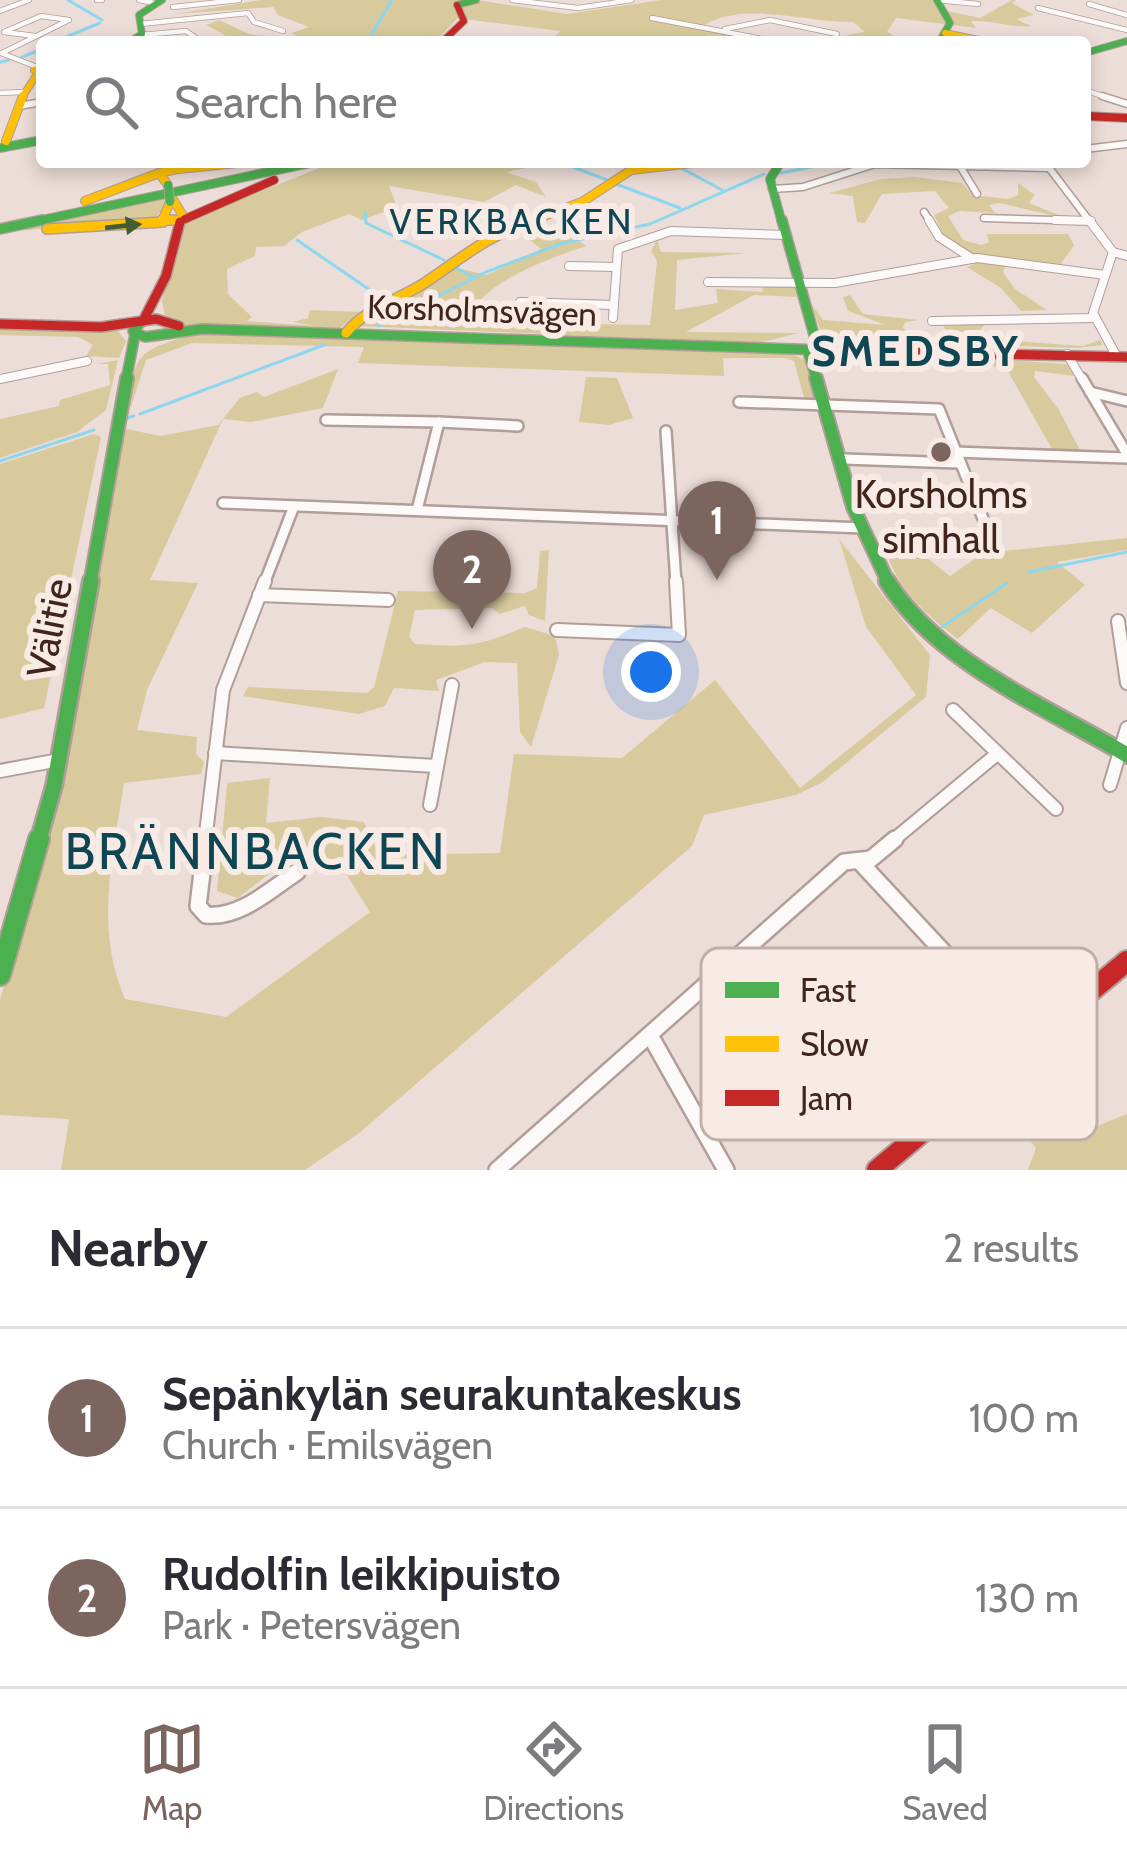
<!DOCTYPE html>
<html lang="en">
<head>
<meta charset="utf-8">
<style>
	:root { --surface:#fff; --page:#f2f2f3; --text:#2b2b33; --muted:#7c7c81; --line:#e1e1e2; --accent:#7c655e }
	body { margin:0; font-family:Cabin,sans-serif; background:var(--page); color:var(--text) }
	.you { position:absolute; left:651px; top:672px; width:42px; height:42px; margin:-30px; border:9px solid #fff; border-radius:50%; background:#1a73e8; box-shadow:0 0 0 18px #1a73e833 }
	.badge { display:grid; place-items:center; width:78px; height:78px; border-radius:50%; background:var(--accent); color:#fff; font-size:39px; font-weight:700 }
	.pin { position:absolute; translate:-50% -99px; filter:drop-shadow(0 3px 6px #0008) }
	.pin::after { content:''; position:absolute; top:63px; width:42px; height:36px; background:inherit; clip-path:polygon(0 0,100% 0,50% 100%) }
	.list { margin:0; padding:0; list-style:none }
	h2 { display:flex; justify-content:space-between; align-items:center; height:156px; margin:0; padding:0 48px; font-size:51px }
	h2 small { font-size:39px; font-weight:400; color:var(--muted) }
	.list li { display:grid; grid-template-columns:78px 1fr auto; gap:36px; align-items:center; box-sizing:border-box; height:180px; padding:0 48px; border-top:3px solid var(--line) }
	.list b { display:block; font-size:45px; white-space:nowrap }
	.list p { margin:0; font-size:39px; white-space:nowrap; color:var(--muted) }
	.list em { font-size:39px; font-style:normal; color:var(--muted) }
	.icon { flex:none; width:66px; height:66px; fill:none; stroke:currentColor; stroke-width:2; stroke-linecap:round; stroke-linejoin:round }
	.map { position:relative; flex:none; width:1127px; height:1170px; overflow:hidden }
	.search { position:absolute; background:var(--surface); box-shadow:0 6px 18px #0003; left:36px; right:36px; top:36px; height:132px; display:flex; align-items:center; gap:30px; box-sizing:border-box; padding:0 42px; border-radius:12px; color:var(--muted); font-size:45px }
	.sheet { height:516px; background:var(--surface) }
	nav { display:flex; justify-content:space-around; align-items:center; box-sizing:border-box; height:168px; border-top:3px solid var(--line); background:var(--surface); font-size:33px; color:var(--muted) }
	nav a { display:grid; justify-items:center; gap:6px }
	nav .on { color:var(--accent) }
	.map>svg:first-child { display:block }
	.green { fill:#d8ca9c }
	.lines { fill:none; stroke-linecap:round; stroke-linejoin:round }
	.stream { stroke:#8dd7ee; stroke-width:3 }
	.street-far5-casing { stroke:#b19e98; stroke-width:6 }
	.street-far4-casing { stroke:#b19e98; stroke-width:9 }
	.street-far3-casing { stroke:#b19e98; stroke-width:10 }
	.street-far2-casing { stroke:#b19e98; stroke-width:14 }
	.street-far1-casing { stroke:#b19e98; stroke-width:16 }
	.street-casing { stroke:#b19e98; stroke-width:20 }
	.fast-far5-casing { stroke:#b19e98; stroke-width:8 }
	.fast-far4-casing { stroke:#b19e98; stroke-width:10 }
	.fast-far3-casing { stroke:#b19e98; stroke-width:12 }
	.fast-far2-casing { stroke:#b19e98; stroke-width:16 }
	.fast-far1-casing { stroke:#b19e98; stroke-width:20 }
	.fast-casing { stroke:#b19e98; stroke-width:24 }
	.slow-far2-casing { stroke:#b19e98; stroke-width:8 }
	.slow-far1-casing { stroke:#b19e98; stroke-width:10 }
	.slow-casing { stroke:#b19e98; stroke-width:12 }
	.jam-far3-casing { stroke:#b19e98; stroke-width:8 }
	.jam-far2-casing { stroke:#b19e98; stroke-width:10 }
	.jam-far1-casing { stroke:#b19e98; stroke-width:12 }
	.jam-casing { stroke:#b19e98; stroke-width:24 }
	.street-far5 { stroke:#fcfaf9; stroke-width:4.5 }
	.street-far4 { stroke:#fcfaf9; stroke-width:6 }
	.street-far3 { stroke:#fcfaf9; stroke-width:8 }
	.street-far2 { stroke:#fcfaf9; stroke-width:9 }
	.street-far1 { stroke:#fcfaf9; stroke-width:12 }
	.street { stroke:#fcfaf9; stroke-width:15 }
	.fast-far5 { stroke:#4caf50; stroke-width:6 }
	.fast-far4 { stroke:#4caf50; stroke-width:8 }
	.fast-far3 { stroke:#4caf50; stroke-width:9 }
	.fast-far2 { stroke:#4caf50; stroke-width:12 }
	.fast-far1 { stroke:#4caf50; stroke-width:15 }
	.fast { stroke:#4caf50; stroke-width:20 }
	.slow-far2 { stroke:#ffc107; stroke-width:6 }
	.slow-far1 { stroke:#ffc107; stroke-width:8 }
	.slow { stroke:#ffc107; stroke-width:9 }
	.jam-far3 { stroke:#c62828; stroke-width:6 }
	.jam-far2 { stroke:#c62828; stroke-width:8 }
	.jam-far1 { stroke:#c62828; stroke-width:9 }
	.jam { stroke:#c62828; stroke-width:20 }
	.fast-bridge-casing { stroke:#b19e98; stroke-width:10; stroke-linecap:butt }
	.fast-bridge { stroke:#4caf50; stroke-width:8 }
	.oneway { fill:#445c31 }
	.poi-dot { fill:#7c655e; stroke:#f8eae5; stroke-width:4.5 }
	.labels { text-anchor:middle; stroke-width:12; stroke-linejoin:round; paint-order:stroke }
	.far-street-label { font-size:33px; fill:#3f251c; stroke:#f8eae5 }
	.far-neighbourhood-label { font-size:36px; letter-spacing:3px; fill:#0e4654; stroke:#f8eae5 }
	.poi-label { font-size:39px; fill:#3f251c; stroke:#f8eae5 }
	.street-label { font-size:39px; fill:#3f251c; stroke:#f8eae5 }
	.far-district-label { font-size:42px; font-weight:bold; letter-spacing:3px; fill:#0e4654; stroke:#f8eae5 }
	.near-neighbourhood-label { font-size:51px; letter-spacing:3px; fill:#0e4654; stroke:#f8eae5 }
	.key { fill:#f8eae5; stroke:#c0afa9; stroke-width:3 }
	.key-label { font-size:33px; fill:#3f251c }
</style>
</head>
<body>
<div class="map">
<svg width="1127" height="1170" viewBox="0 0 1127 1170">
	<rect width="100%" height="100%" fill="#edddd8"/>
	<!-- green -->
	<g class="green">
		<path d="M261,0h216l90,14 94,-14h274l7,10 38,8 32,-18h4l-4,3 22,12 -18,4 15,7c-21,2 -38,-6 -60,-5l5,7 -80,-10 -9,14 18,10h-53l3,-3 -9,-4 19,-3 -12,-10c-45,1 -110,-22 -150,4l71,16 -110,-5 -1,5h-115l13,-11 -97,-12 -25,23 22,-20 -3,-4 -23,24h-180l-23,-3 -26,-14 13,-5 30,14 45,6 4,-3 -7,-4 18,-6 -31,-12 -5,-8 -98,7z"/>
		<path d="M334,162l218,1 -46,9 30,10 10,15 -30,-12 -32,17 -95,-16 8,21 -35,13 -13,-6 -47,18 -18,14 -28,1 -1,9 -28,13 1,25 24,23 -5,4 69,5 -23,-4 15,-4 2,-8 50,2 -21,17 -153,-3 -21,-11 -3,-14 23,-79z"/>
		<path d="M915,177l47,6 11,12 35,4 10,-4v-12l17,12 -6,8 40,16 -70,-16 -10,2 6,8 -35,-2 -12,5 15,24 18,5 8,-3 -2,-8h81l6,11 -14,20 -52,-6 -5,13 12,17 32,21 -26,1 -20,-23 -34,-21 14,-6 -37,-24 -10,-22 15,-7 -14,-17 -53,3 -17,29 -8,-1 -4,-26 -24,-3 52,-14z"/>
		<path d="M164,198l1,11 -16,12 -149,11z"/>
		<path d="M549,230l21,4 16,12c-37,13 -107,36 -119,76l183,3 7,-64 -6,-10 6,-11 4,12 86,1 -70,7 -2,50 43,-7 -2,-14 47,3 -2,-7 33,2 3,10 -43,-2 -68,37 113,1 -40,10 -403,-17 73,-40 20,-20 38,9 54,-26 -11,-9z"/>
		<path d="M850,295l13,19 56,6 -14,2 -2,6 9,7 38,4 -8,-16 44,1 -15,14 112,8 17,-6 3,5 -26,3 -253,-8 -14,-38 13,18 63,5 -38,-14 -5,-14z"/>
		<path d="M0,327l118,4 8,10 -7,17 -33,-2 7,-11 -15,-8 -78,-2z"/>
		<path d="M185,332l603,20 19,9 7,40h-9l-11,-40 -9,-3h-62l1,18 -366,-13 6,-16 -172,-4 -46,17 -15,47h-5c12,-55 9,-54 61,-71l-36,7z"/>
		<path d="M955,357l112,7 7,12 -39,-5 -1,6 25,33 22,42 -28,-1 -48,-85 -63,1z"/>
		<path d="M118,360l-12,50 -29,22 -77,26v-39l59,-13 1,-6 50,-15 -2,-21h-11z"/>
		<path d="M338,369l-15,39 -72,14 -28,-3 -73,161 48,3 -51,107 -10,40 60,7 -1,17 8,8 -3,12 -77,9c-11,74 -30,144 1,216l101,18 144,-105 -29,-46 -45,-13 -58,45 -21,-7 10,-108 43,-5 -4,45 56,-6 42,5 15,33 121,-2 14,-99 108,4 93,-78 85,108 116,-93 -50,-68 -27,-88 91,116 -4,42 -103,85 -27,13 -92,20 -12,31 -334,288 -53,36h-244l8,-51 -69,-4v-115l61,-212 60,-351 6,-8 33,7 58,-11 22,-27 17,-6 7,5z"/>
		<path d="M586,377l31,1 16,40 -24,7 -30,-3z"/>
		<path d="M94,434l7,3 -57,271 -44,11v-255z"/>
		<path d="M881,532l32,1 4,17 33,26 40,-28 14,3 123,-13v12l-70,12 28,23 -53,48 -41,-25 -33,31c-39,-29 -68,-58 -77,-107z"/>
		<path d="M549,550l-4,71 -16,-6 -4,-9 -25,8 -8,-6 -77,2 -6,27 6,7c54,3 61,3 110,-17l30,9 4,19 -28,92 -11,-15 -3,-69 -32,-1 -49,18 3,11 -45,-3 -9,18 -26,8 -116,-18 5,-9 119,6 7,-6 24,-96 127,2 12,-5 3,-37z"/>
		<path d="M1042,1061l55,65 30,-12v56h-99l8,-22 -38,-46z"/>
	</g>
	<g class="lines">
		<!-- stream -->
		<g class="stream">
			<path d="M68,0l34,20"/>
			<path d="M68,36l32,-13"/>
			<path d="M57,42l9,-4"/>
			<path d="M367,42l25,-42"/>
			<path d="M22,57l20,-8"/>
			<path d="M0,62l9,-2"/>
			<path d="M560,162l47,18"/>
			<path d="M683,169l39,21"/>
			<path d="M781,173l55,-11"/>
			<path d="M616,184l64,24"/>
			<path d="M365,212l1,11 78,37"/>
			<path d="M297,240l86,59"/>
			<path d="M452,265l22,13"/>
			<path d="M378,326l108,-54 74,-28 90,-20 114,-50"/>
			<path d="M140,414l184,-69"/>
			<path d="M127,418l7,-2"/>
			<path d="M0,461l94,-31"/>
			<path d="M1029,572l98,-20"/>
			<path d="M942,627l65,-44"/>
		</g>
		<!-- street-far5 casing -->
		<g class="street-far5-casing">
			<g id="street-far5">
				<path d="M97,0h5"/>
				<path d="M139,0l15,3"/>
				<path d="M512,0l66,8 54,-8"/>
				<path d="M937,0l41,4"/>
				<path d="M1089,4l38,11"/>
				<path d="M173,7l66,-7"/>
				<path d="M1038,8l89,22"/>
				<path d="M0,11l29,-11"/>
				<path d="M652,18l126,24"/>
				<path d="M140,24l108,-11 6,9 29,9"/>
				<path d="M725,29l45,-9 67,14"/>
				<path d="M141,35l45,-4 16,11"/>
				<path d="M1,53l36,14"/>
				<path d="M2,53l67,-33 -28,-4 -37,16 31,4"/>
				<path d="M1085,90l26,9"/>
				<path d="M0,93l24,-1"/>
			</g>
		</g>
		<!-- street-far4 casing -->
		<g class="street-far4-casing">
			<g id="street-far4">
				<path d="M1102,96l25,8"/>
				<path d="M19,106l23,-4"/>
				<path d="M1085,149l42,-5"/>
				<path d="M1047,165l44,58"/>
				<path d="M960,166l17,28"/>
				<path d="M772,189l31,-2 72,-23 174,4"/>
				<path d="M924,212l7,11"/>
				<path d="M984,218l107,3"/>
			</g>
		</g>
		<!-- street-far3 casing -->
		<g class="street-far3-casing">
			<g id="street-far3">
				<path d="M929,220l10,17 34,22"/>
				<path d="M1055,220l36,1"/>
				<path d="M1089,220l24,32 14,4"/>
				<path d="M1113,252l-20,61 24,44"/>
				<path d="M569,266l47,1"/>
				<path d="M708,282l127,1 142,-25 128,17"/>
				<path d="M520,302l94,3"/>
				<path d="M613,318l5,-69 53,-18 115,4"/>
				<path d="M932,321l161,-3"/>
				<path d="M1067,354l16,27"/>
				<path d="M0,379l87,-18"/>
			</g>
		</g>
		<!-- street-far2 casing -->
		<g class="street-far2-casing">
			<g id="street-far2">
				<path d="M1082,378l45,76"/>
				<path d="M1090,392l37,9"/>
				<path d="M739,402l200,7 49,122"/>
				<path d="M326,420l113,2 -22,88"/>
				<path d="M439,422l79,4"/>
				<path d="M666,431l10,153"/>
				<path d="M955,452l172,6"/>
				<path d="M844,459l115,4"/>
				<path d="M223,503l640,25"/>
				<path d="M264,584l30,-78"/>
			</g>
		</g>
		<!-- street-far1 casing -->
		<g class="street-far1-casing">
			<g id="street-far1">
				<path d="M259,595l129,5"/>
				<path d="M1118,621l9,62"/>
				<path d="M557,630l122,5 -3,-54"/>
				<path d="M953,710l103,99"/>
				<path d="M215,753l221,13"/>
				<path d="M0,771l59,-11"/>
				<path d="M1110,785l17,-57"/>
				<path d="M430,805l22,-120"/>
				<path d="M205,842l18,-152 42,-109"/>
				<path d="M891,842l106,-88"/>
			</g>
		</g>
		<!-- street casing -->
		<g class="street-casing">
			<g id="street">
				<path d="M206,839l-8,67 8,9c33,4 64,-25 91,-43"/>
				<path d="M859,861l168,181"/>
				<path d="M651,1037l75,133"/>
				<path d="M497,1170l347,-308 27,-3 24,-20"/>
			</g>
		</g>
		<!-- fast-far5 casing -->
		<g class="fast-far5-casing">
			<g id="fast-far5">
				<path d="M937,0l13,23 -11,19"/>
				<path d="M457,5l19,-5"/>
				<path d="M129,42l13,-8 -3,-19 23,-15"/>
				<path d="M1085,53l42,-12"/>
			</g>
		</g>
		<!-- fast-far4 casing -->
		<g class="fast-far4-casing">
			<g id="fast-far4">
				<path d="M0,148l42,-8"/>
				<path d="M781,162l-11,17 12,44"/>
				<path d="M28,223l287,-61"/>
			</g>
		</g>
		<!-- fast-far3 casing -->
		<g class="fast-far3-casing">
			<g id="fast-far3">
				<path d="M782,220l34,122"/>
				<path d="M0,229l42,-9"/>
				<path d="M141,322l-8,9 12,6 57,-8 620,21 -4,-7"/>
				<path d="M808,352l9,29"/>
				<path d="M126,381l9,-47"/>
			</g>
		</g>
		<!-- fast-far2 casing -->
		<g class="fast-far2-casing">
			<g id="fast-far2">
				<path d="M816,378l37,129 36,77"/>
				<path d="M90,584l37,-206"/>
			</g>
		</g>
		<!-- fast-far1 casing -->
		<g class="fast-far1-casing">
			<g id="fast-far1">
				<path d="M887,581c51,82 160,126 240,174"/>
				<path d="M38,842l16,-56 37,-205"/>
			</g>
		</g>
		<!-- fast casing -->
		<g class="fast-casing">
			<path id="fast" d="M0,975l39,-136"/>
		</g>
		<!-- slow-far2 casing -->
		<g class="slow-far2-casing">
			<g id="slow-far2">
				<path d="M945,33l43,9"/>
				<path d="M21,99l18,-28 -5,-1 8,-3"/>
			</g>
		</g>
		<!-- slow-far1 casing -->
		<g class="slow-far1-casing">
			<g id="slow-far1">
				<path d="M6,141l17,-45"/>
				<path d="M179,169l68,-7"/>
				<path d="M168,185l-9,-12 18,-4"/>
				<path d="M85,201l74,-28"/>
				<path d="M170,202l-8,19 23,-2 -11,-18"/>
				<path d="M147,223l16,-1"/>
				<path d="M525,223l57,-21 49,-32 70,-8"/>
			</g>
		</g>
		<!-- slow casing -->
		<g class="slow-casing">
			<g id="slow">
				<path d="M162,220h12"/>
				<path d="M47,229l116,-7"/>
				<path d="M346,333c23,-27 51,-32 80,-51 43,-29 56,-43 107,-62"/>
			</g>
		</g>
		<!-- jam-far3 casing -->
		<g class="jam-far3-casing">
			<path id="jam-far3" d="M442,42l22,-21 -7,-16"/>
		</g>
		<!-- jam-far2 casing -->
		<g class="jam-far2-casing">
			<g id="jam-far2">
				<path d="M1085,116l42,2"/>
				<path d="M185,219l89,-39"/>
			</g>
		</g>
		<!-- jam-far1 casing -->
		<g class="jam-far1-casing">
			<g id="jam-far1">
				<path d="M143,321l23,-45 14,-54"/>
				<path d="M0,324l101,3 55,-8 23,7"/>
				<path d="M822,350l305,7"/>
			</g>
		</g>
		<!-- jam casing -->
		<g class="jam-casing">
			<path id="jam" d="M877,1170l250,-209"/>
		</g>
		<!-- street-far5 -->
		<use href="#street-far5" class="street-far5"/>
		<!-- street-far4 -->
		<use href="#street-far4" class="street-far4"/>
		<!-- street-far3 -->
		<use href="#street-far3" class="street-far3"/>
		<!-- street-far2 -->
		<use href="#street-far2" class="street-far2"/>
		<!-- street-far1 -->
		<use href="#street-far1" class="street-far1"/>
		<!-- street -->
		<use href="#street" class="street"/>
		<!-- fast-far5 -->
		<use href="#fast-far5" class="fast-far5"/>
		<!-- fast-far4 -->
		<use href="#fast-far4" class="fast-far4"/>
		<!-- fast-far3 -->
		<use href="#fast-far3" class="fast-far3"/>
		<!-- fast-far2 -->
		<use href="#fast-far2" class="fast-far2"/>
		<!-- fast-far1 -->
		<use href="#fast-far1" class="fast-far1"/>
		<!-- fast -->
		<use href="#fast" class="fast"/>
		<!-- slow-far2 -->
		<use href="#slow-far2" class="slow-far2"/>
		<!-- slow-far1 -->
		<use href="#slow-far1" class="slow-far1"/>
		<!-- slow -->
		<use href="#slow" class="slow"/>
		<!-- jam-far3 -->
		<use href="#jam-far3" class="jam-far3"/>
		<!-- jam-far2 -->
		<use href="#jam-far2" class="jam-far2"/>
		<!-- jam-far1 -->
		<use href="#jam-far1" class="jam-far1"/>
		<!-- jam -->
		<use href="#jam" class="jam"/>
		<!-- fast-bridge casing -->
		<g class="fast-bridge-casing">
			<path id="fast-bridge" d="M168,185l2,17"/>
		</g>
		<!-- fast-bridge -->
		<use href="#fast-bridge" class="fast-bridge"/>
	</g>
	<!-- one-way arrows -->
	<defs><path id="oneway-solid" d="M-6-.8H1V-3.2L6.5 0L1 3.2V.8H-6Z" transform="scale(3)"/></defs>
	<use class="oneway" href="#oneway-solid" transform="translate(123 226) rotate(-6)"/>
	<!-- markers -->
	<circle class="poi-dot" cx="941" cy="452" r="12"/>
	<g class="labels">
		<!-- far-street labels -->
		<g class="far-street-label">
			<text transform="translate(482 310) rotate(2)" y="12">Korsholmsvägen</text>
		</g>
		<!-- far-neighbourhood labels -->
		<g class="far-neighbourhood-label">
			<text x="512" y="234">VERKBACKEN</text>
		</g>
		<!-- poi labels -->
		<g class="poi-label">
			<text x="941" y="508">Korsholms<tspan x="941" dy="45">simhall</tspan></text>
		</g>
		<!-- street labels -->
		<g class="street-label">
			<text transform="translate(49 628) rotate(-79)" y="14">Välitie</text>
		</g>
		<!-- far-district labels -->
		<g class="far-district-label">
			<text x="916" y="366">SMEDSBY</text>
		</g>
		<!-- near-neighbourhood labels -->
		<g class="near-neighbourhood-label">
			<text x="256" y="869">BRÄNNBACKEN</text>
		</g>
	</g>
	<!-- legend -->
	<rect x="701" y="948" width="396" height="192" rx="18" class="key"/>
	<rect x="725" y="982" width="54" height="16" fill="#4caf50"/>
	<rect x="725" y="1036" width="54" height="16" fill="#ffc107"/>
	<rect x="725" y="1090" width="54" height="16" fill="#c62828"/>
	<g class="key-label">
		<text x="800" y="1002">Fast</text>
		<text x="800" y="1056">Slow</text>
		<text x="800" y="1110">Jam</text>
	</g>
</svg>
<div class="you"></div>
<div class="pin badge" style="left:717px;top:580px">1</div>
<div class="pin badge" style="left:472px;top:629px">2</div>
<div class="search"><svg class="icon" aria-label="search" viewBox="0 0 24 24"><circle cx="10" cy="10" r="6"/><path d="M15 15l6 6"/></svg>Search here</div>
</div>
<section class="sheet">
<h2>Nearby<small>2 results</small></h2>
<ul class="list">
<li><span class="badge">1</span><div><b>Sepänkylän seurakuntakeskus</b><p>Church · Emilsvägen</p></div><em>100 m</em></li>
<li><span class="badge">2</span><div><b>Rudolfin leikkipuisto</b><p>Park · Petersvägen</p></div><em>130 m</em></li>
</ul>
</section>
<nav>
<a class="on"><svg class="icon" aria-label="map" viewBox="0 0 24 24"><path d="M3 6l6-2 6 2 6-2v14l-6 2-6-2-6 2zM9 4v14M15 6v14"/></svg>Map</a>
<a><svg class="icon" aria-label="directions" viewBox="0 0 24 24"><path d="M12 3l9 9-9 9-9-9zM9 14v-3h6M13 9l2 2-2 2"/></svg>Directions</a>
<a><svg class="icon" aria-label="saved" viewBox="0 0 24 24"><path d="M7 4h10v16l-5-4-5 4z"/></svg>Saved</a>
</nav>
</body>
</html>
